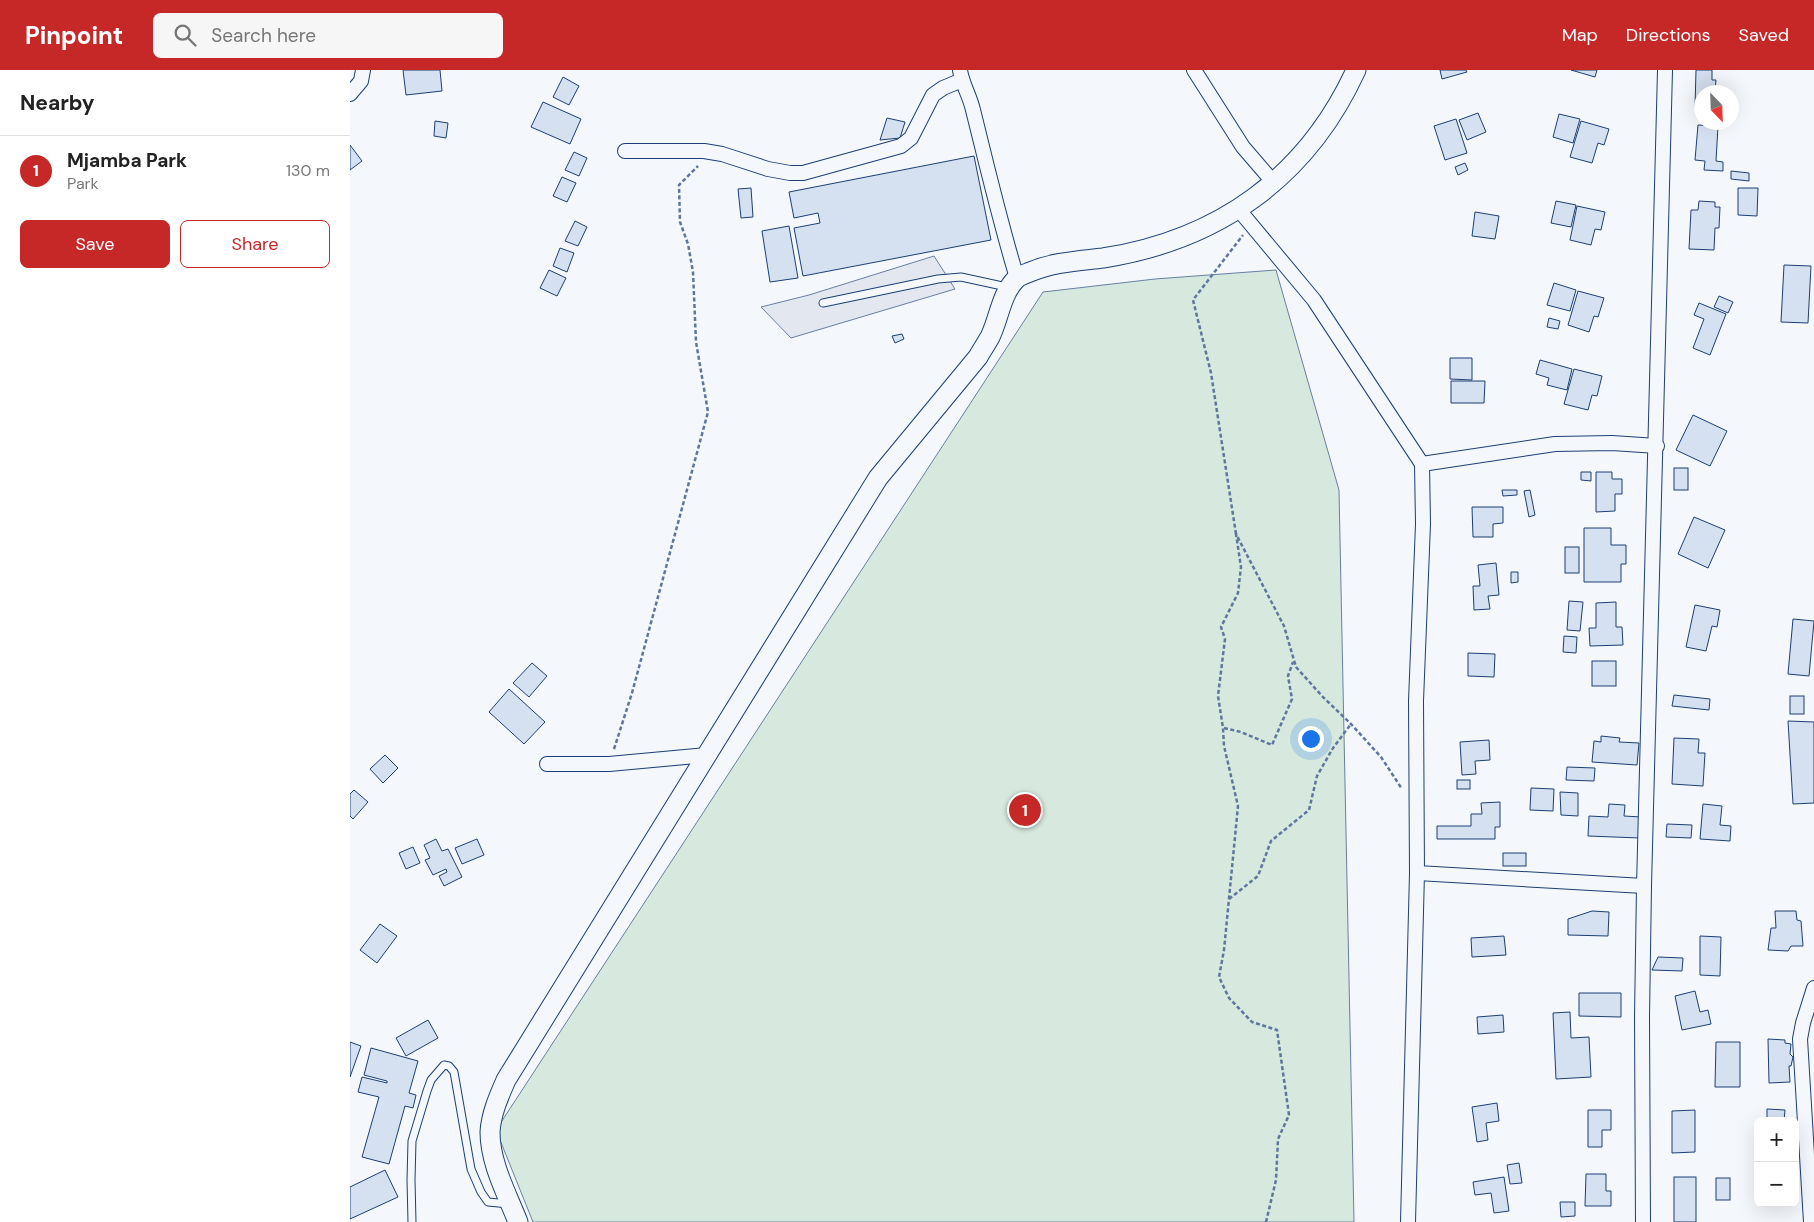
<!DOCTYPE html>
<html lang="en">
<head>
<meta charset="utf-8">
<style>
	:root { --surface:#fff; --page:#f6f6f6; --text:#222; --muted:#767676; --line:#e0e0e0; --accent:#c62828 }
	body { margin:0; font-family:"DM Sans",sans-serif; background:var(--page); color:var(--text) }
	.controls { position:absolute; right:15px; bottom:15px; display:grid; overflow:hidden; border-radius:8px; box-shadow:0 5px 20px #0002 }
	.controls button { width:45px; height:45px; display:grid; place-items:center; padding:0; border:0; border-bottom:1px solid var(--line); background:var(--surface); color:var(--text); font:25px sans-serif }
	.compass { position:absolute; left:1344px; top:15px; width:45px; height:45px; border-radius:50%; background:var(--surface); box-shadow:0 5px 20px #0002; rotate:157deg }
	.you { position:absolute; left:960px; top:668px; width:18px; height:18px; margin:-12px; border:4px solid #fff; border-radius:50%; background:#1a73e8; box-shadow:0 0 0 8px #1a73e833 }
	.badge { display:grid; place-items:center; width:32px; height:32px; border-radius:50%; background:var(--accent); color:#fff; font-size:16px; font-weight:700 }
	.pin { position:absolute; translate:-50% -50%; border:2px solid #fff; box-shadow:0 1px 5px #0006 }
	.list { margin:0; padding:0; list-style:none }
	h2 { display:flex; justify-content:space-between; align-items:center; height:65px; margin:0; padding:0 20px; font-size:21px }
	h2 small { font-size:16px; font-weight:400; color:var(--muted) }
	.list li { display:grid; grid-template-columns:32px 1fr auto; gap:15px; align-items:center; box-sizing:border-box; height:70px; padding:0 20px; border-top:1px solid var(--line) }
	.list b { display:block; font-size:19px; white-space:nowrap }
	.list p { margin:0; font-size:16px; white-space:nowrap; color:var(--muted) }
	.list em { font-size:16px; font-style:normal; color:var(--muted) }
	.actions { display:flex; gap:10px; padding:15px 20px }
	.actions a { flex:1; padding:11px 0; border:1px solid var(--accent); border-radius:8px; text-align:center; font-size:18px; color:var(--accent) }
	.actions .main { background:var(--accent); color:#fff }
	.icon { flex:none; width:28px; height:28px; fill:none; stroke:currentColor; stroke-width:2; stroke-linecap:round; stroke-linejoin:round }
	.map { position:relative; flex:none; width:1464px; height:1152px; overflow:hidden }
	header { display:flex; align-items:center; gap:30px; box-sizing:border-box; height:70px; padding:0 25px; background:var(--accent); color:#fff }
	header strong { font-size:24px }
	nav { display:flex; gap:28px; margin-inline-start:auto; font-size:18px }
	.search { width:350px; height:45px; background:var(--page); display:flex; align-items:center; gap:12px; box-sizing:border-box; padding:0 18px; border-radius:8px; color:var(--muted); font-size:19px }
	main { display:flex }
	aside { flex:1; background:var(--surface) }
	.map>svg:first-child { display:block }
	.green { fill:#d7e8df; stroke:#687fa3 }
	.parking { fill:#e3e8f0; stroke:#687fa3 }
	.building { fill:#d5e0f0; stroke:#1d3f73 }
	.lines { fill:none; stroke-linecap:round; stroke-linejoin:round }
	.service-casing { stroke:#1d3f73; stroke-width:9 }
	.minor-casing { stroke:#1d3f73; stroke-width:16 }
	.secondary-casing { stroke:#1d3f73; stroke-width:21 }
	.path { stroke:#5e769c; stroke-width:2.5; stroke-dasharray:4 2.5; stroke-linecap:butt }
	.service { stroke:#f4f7fb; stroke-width:7 }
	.minor { stroke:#f4f7fb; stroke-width:14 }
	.secondary { stroke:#f4f7fb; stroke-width:19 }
</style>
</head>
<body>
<header>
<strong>Pinpoint</strong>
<div class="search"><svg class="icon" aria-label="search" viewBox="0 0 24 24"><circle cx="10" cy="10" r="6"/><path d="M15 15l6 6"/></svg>Search here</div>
<nav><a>Map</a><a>Directions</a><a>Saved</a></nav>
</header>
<main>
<aside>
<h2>Nearby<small></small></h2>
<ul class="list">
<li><span class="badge">1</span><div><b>Mjamba Park</b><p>Park</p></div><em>130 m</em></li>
</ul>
<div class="actions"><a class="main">Save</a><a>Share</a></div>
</aside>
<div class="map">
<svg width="1464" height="1152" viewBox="0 0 1464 1152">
	<rect width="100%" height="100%" fill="#f4f7fb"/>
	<!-- green -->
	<path class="green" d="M926,200l63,220 15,732h-821l-37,-92 547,-838 112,-13z"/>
	<!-- parking -->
	<path class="parking" d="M584,186l21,33 -164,49 -30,-31 48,-12z"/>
	<!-- building -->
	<g class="building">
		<path d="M53,0h37l2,21 -36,4z"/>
		<path d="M1090,0h26l1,2 -25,7z"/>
		<path d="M1221,0h26l-2,7z"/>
		<path d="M1346,0h16v10h4l-1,12h-13v16l-7,-1z"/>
		<path d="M213,7l16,9 -10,19 -16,-8z"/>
		<path d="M193,32l38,17 -11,25 -39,-17z"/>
		<path d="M1128,43l8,19 -19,8 -8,-20z"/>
		<path d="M1209,44l21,5 -7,24 -20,-6z"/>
		<path d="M537,48l18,4 -5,16 -20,2z"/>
		<path d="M1106,49l11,34 -22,7 -11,-34z"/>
		<path d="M85,51l13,2 -2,15 -12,-2z"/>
		<path d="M1231,51l28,8 -5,16 -6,-2 -6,20 -22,-6z"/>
		<path d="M1348,55l20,1 -2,35 7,1v9l-19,-1 1,-9 -10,-1z"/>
		<path d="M0,75l12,16 -12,9z"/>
		<path d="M224,82l13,6 -8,18 -14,-6z"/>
		<path d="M624,86l17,84 -188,36 -9,-48 26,-5 -2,-10 -24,5 -5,-26z"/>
		<path d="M1115,93l3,7 -10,5 -3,-8z"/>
		<path d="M1381,101l18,2v8l-18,-2z"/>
		<path d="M212,107l14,6 -9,19 -14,-6z"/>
		<path d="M401,118l2,29 -12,1 -3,-29z"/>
		<path d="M1388,118h20l-1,28 -19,-1z"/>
		<path d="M1206,131l20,4 -5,22 -20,-4z"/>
		<path d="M1349,131l16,1v5h5l-1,21h-4l-1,22 -25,-1 2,-39h7z"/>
		<path d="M1227,136l28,6 -4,18 -6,-1 -4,16 -21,-5z"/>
		<path d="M1125,142l24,4 -4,23 -23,-3z"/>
		<path d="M225,151l12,6 -9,19 -13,-5z"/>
		<path d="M439,156l9,52 -28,4 -8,-51z"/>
		<path d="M210,178l14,5 -7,19 -14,-6z"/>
		<path d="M1434,195l27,1 -3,57 -27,-1z"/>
		<path d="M199,200l17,8 -9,18 -17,-8z"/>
		<path d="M1204,213l22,7 -6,21 -23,-6z"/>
		<path d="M1228,221l26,7 -6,19 -4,-1 -5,16 -21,-7z"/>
		<path d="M1369,226l14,6 -5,11 -14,-6z"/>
		<path d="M1349,233l27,11 -16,41 -17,-7 11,-29 -10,-4z"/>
		<path d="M1199,248l11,3 -2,8 -11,-2z"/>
		<path d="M552,264l2,5 -9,4 -3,-7z"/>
		<path d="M1100,288h22v22l-22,-1z"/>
		<path d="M1190,290l32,9 -5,21 -20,-5 2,-7 -13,-4z"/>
		<path d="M1224,299l28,7 -5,20 -5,-1 -4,15 -24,-6z"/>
		<path d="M1101,311h34l-1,22h-33z"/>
		<path d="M1343,345l34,16 -17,35 -34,-16z"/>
		<rect x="1324" y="398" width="14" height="22"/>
		<path d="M1231,402h10v9l-10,-1z"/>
		<path d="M1246,402h16v7h10v15h-7v17l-19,1z"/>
		<path d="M1152,420h15v5l-14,1z"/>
		<path d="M1180,420l5,25 -6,2 -5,-26z"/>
		<path d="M1122,437h31v16l-10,1v13h-20z"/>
		<path d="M1344,447l31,13 -17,38 -30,-14z"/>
		<path d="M1234,458h27v17h15v19h-5v18h-37z"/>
		<rect x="1215" y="477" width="14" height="26"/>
		<path d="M1146,493l3,32 -11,1 2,13 -16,1 -1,-24h7l-2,-21z"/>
		<path d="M1161,502h7v10l-7,1z"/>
		<path d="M1219,531l14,1 -3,29 -13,-1z"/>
		<path d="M1266,532v25h6l1,18 -33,1 -1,-18h7v-25z"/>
		<path d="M1345,535l25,5 -3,17 -5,-1 -6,25 -20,-4z"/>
		<path d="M1443,549l21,2 -5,55 -21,-2z"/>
		<path d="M1214,566l13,1 -1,16 -13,-1z"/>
		<path d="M1118,583l27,1 -1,23 -26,-1z"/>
		<rect x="1242" y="591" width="24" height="25"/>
		<path d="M182,593l15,13 -18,21 -16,-14z"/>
		<path d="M159,619l36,33 -21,22 -35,-32z"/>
		<path d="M1324,625l36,4 -1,11 -37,-4z"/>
		<rect x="1440" y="626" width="14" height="18"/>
		<path d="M1438,651l26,1v81l-21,1z"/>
		<path d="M1251,666l19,2 -1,4 20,1 -2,22 -45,-3 2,-21 7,1z"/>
		<path d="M1324,668l25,1 -1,14h7l-2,33 -31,-2z"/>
		<path d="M1139,670l1,20 -15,1 1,13 -14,1 -2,-33z"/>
		<path d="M35,685l13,13 -15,15 -13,-14z"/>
		<path d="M1217,697l28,1 -1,13 -28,-1z"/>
		<rect x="1107" y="710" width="13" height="9"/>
		<path d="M1181,718l23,1 -1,22 -23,-1z"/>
		<path d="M4,720l14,12 -15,17 -3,-3v-22z"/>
		<path d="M1210,722l18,1v23l-17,-1z"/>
		<path d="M1150,732v25h-5v12h-58v-13h34v-12h11l-1,-11z"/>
		<path d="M1259,734l16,1 -1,11 17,1 -1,21 -52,-2 1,-20 19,1z"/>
		<path d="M1353,734l19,2 -2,19 11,1 -1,15 -30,-2z"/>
		<path d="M1317,754l25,1 -1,13 -25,-1z"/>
		<path d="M86,769l6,12 6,-2 14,28 -18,9 -5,-10 8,-4 -1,-3 -13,6 -8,-15 5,-2 -6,-13z"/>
		<path d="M127,769l7,16 -22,9 -7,-16z"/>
		<path d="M63,777l7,16 -14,6 -7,-16z"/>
		<rect x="1153" y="783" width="23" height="13"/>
		<path d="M1242,841l17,1 -1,24 -40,-1v-16z"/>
		<path d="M1425,841h21l1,9 4,1 2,25h-12l-3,5 -20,-1 3,-22h5z"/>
		<path d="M30,854l17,12 -20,27 -17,-13z"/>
		<path d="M1154,866l2,19 -34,2 -1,-19z"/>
		<path d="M1350,866l21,1 -1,39 -20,-1z"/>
		<path d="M1308,887l25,1 -1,13 -30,-1z"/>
		<path d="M1345,921l5,21 8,-2 3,14 -29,6 -7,-34z"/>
		<path d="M1229,923h42v24l-42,-1z"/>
		<path d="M1220,942l1,26 18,-1 2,40 -35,2 -3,-66z"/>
		<path d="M1153,945l1,17 -26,2 -1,-17z"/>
		<path d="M78,950l10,18 -32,18 -10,-18z"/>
		<path d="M1418,969l17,1v3l6,1 -1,10 3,3 -2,9h-2l1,16 -21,1z"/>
		<path d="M0,972l11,4 -11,31z"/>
		<path d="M1366,972h24v45h-25z"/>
		<path d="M21,978l47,13 -9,32 7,2 -3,13 -8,-2 -16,58 -27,-7 17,-60 -21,-5 4,-15 25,6v-2l-23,-6z"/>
		<path d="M1147,1033l2,18 -13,2 2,17 -11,2 -5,-35z"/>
		<path d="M1417,1039l18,1 -1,11h-17z"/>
		<path d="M1238,1040h23v20h-9v17h-14z"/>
		<path d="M1345,1040v42l-23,1v-42z"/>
		<path d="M1169,1093l3,20 -12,1 -3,-19z"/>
		<path d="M35,1100l13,27 -48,22v-32z"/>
		<path d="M1236,1104h20v17h5v15h-26z"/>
		<path d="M1154,1107l5,34 -15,2 -3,-20 -16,2 -2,-13z"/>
		<rect x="1324" y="1107" width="22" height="45"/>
		<rect x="1366" y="1108" width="14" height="22"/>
		<path d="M1210,1132h15v14l-14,1z"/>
	</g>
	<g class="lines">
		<!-- service casing -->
		<g class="service-casing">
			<g id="service">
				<path d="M473,233l115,-24 23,-2 46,10"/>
				<path d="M62,1152l-1,-42 1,-39 15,-50 4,-11 13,-15 5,1 5,6 17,97 10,23 7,10 21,2"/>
			</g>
		</g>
		<!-- minor casing -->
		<g class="minor-casing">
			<g id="minor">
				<path d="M610,0c2,14 10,26 13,40 14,56 27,112 44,168"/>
				<path d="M844,0l49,77 31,36"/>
				<path d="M0,24l11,-13 2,-11"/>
				<path d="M275,81h79l18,3 46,15 22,4h13l98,-27 10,-8 22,-43 10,-7 19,-8"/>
				<path d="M889,140l75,90 108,164 1,60 -7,177 1,172 -9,349"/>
				<path d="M1072,394l133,-20 57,-1 45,3"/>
				<path d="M197,694h62l98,-9"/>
				<path d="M1067,803l227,13"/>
				<path d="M1293,1152l-1,-205 2,-131 21,-816"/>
				<path d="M1461,1152l-11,-183 3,-16 11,-35"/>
			</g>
		</g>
		<!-- secondary casing -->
		<g class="secondary-casing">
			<path id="secondary" d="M168,1152c-11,-28 -28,-59 -28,-90 1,-18 9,-36 16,-52l372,-602 100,-121c4,-7 8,-13 12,-20 9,-18 11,-43 26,-58 3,-3 9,-5 14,-7 24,-10 48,-11 73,-14 116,-18 204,-81 253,-188"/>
		</g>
		<!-- path -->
		<g class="path">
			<path d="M886,464l-25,-161 -18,-73 50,-65"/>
			<path d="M874,658l17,4 31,13 20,-46 -4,-23 5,-14"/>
			<path d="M264,679l18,-56 76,-281 -12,-70 -3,-70 -5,-28 -8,-22 -1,-37 19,-19"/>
			<path d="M879,829l29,-23 13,-35 38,-31 8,-34 16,-28 18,-24"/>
			<path d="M916,1152l10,-42 2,-41 11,-24 -12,-85 -25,-8 -23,-24 -10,-21 5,-27 14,-144 -14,-60 -1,-18 -5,-32 7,-57 -4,-12 17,-34 3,-26 -5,-33 48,92 12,41 26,29 29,28 30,33 21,32"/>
		</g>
		<!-- service -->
		<use href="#service" class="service"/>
		<!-- minor -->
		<use href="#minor" class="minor"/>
		<!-- secondary -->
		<use href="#secondary" class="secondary"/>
	</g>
</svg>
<div class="controls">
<button>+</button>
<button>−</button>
</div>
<svg class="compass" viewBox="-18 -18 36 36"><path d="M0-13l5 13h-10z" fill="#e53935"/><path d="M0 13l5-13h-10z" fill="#767676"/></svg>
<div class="you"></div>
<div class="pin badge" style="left:675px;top:740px">1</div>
</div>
</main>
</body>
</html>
